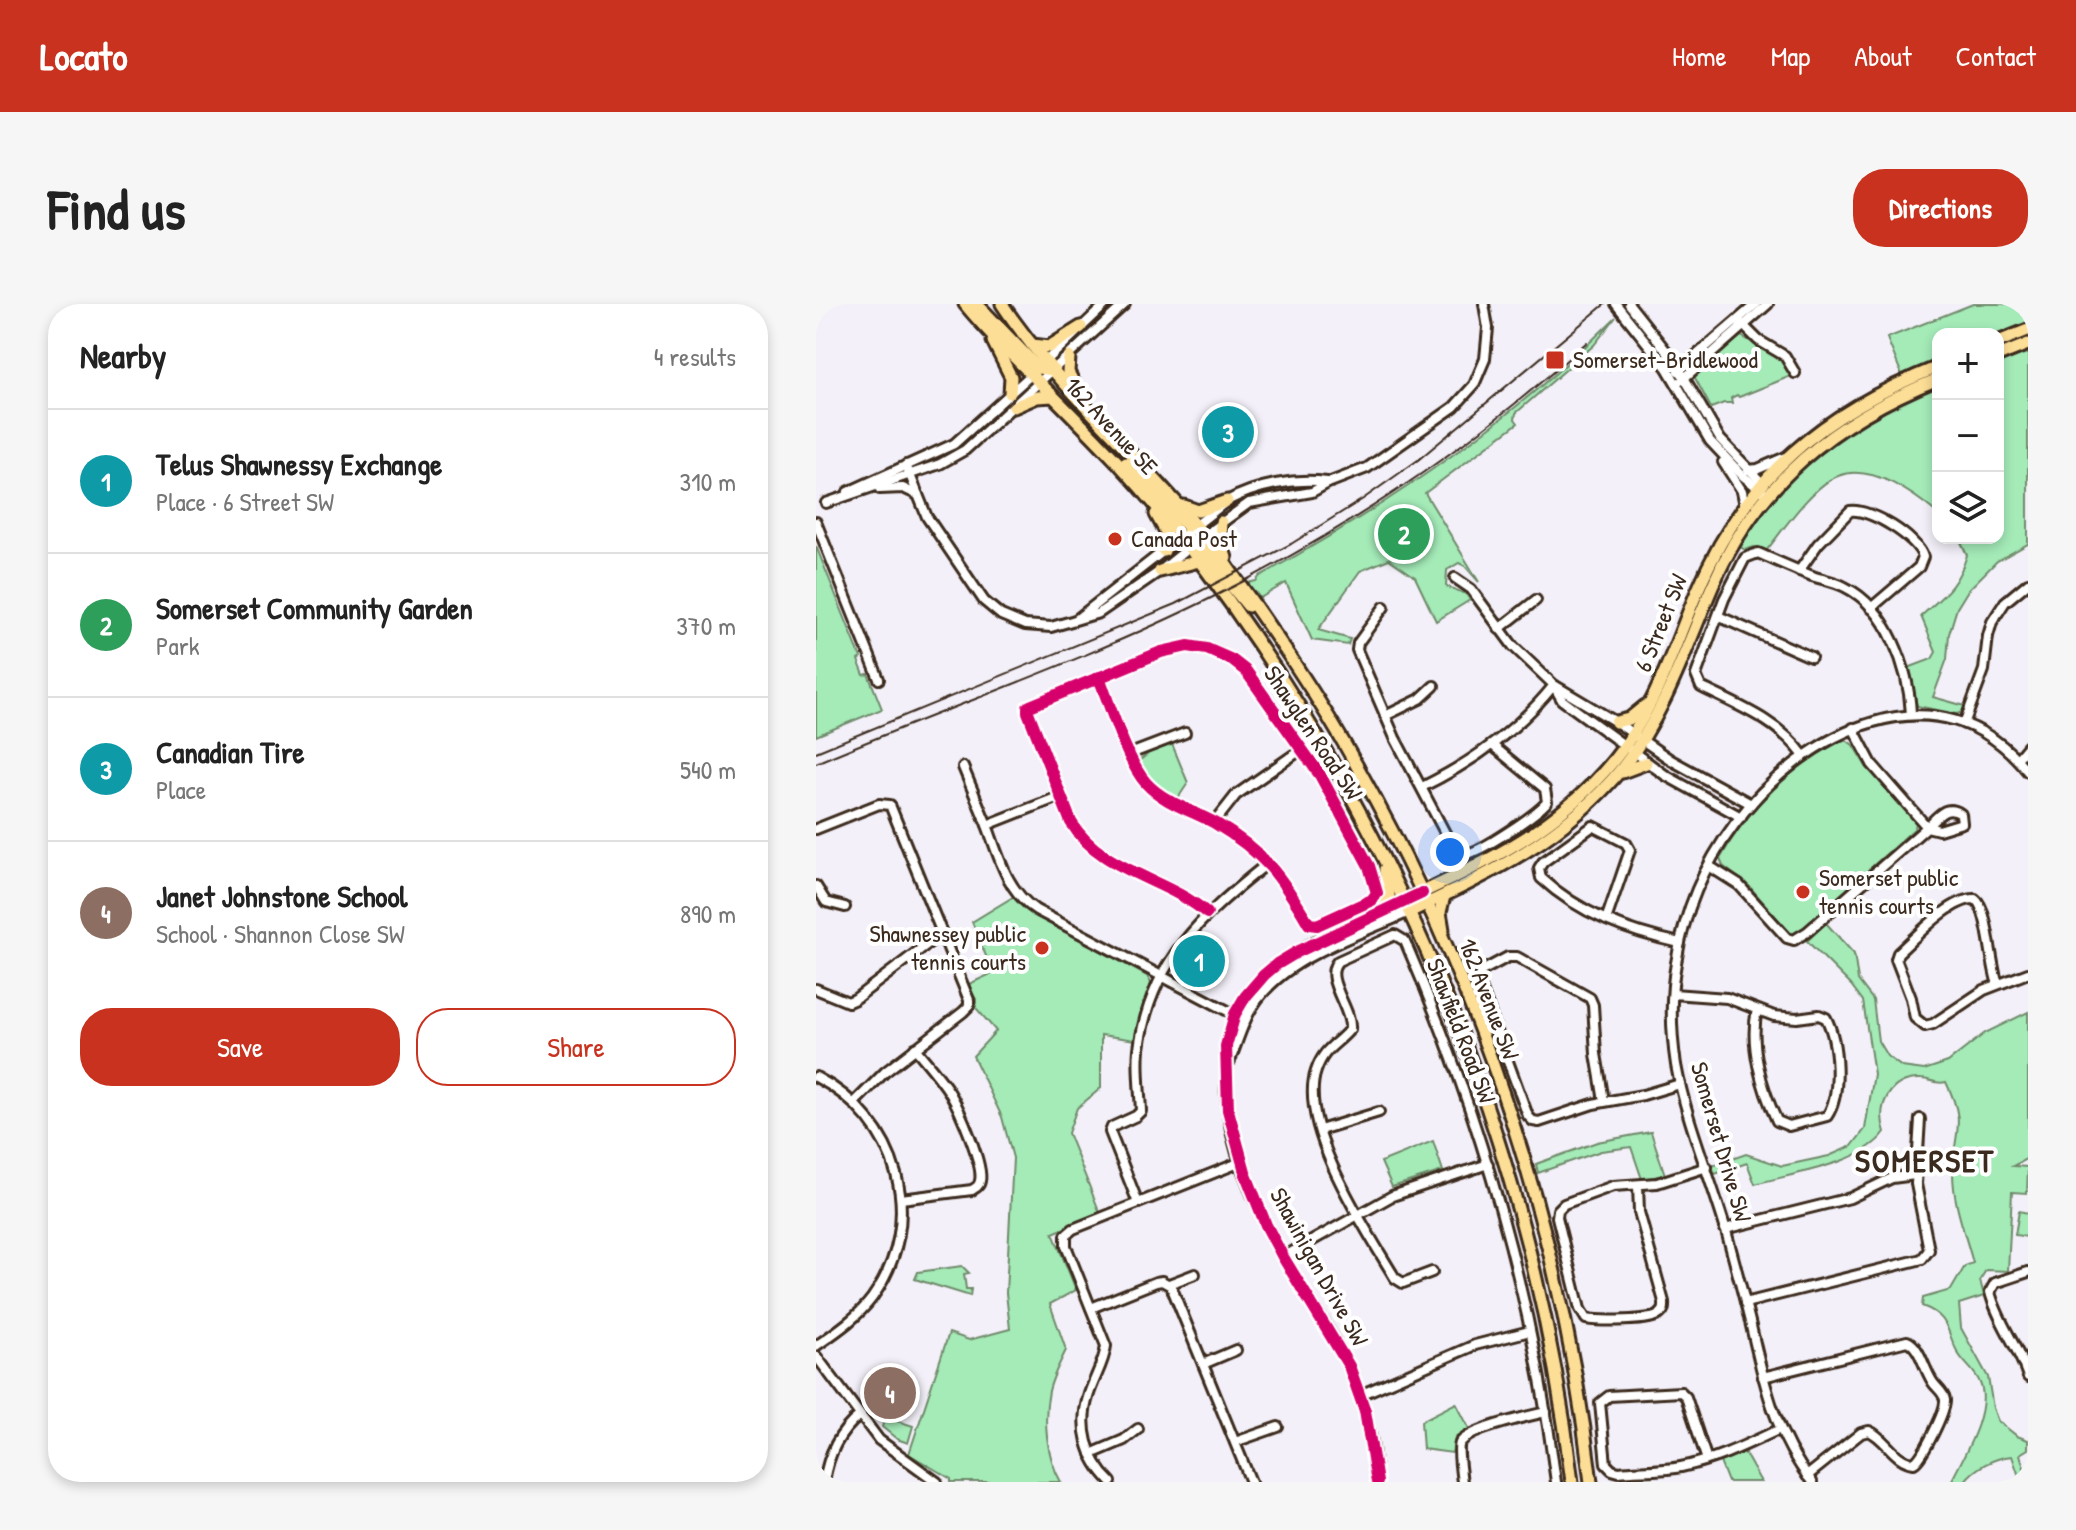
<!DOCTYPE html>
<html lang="en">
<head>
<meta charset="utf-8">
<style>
	:root { --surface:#fff; --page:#f6f6f6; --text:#222; --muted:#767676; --line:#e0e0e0; --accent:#c8321e }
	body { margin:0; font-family:"Patrick Hand",sans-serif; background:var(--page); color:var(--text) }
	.controls { position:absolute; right:24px; top:24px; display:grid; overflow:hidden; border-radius:16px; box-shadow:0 4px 12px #0003 }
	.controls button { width:72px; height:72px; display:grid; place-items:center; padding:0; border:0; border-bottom:2px solid var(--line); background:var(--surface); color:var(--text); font:40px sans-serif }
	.you { position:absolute; left:634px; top:548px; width:28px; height:28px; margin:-20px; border:6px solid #fff; border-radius:50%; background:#1a73e8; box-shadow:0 0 0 12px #1a73e833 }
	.badge { display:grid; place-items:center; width:52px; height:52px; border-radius:50%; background:var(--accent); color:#fff; font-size:26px; font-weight:700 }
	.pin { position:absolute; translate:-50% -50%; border:4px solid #fff; box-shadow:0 2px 8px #0006 }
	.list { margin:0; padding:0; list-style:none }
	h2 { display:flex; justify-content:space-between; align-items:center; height:104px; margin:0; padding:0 32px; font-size:34px }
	h2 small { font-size:26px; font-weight:400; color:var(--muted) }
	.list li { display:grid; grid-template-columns:52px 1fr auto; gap:24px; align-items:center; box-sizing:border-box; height:144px; padding:0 32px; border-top:2px solid var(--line) }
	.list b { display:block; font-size:30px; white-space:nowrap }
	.list p { margin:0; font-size:26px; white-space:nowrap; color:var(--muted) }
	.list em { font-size:26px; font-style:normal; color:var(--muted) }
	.actions { display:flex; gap:16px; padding:24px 32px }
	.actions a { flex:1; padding:18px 0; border:2px solid var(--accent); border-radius:32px; text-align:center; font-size:28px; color:var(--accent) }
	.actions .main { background:var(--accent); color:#fff }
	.icon { flex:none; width:44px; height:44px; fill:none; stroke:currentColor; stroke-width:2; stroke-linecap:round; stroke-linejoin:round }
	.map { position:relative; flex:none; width:1212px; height:1178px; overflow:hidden; border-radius:32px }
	header { display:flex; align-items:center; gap:48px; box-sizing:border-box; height:112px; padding:0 40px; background:var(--accent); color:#fff }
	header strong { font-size:38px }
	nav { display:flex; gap:44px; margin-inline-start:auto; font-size:28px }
	.intro { display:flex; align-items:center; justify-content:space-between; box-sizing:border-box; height:192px; padding:0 48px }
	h1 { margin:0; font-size:56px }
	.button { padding:20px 36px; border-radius:32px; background:var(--accent); color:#fff; font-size:28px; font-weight:700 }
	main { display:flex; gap:48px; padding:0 48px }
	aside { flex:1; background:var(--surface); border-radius:32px; box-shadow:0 4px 12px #0003 }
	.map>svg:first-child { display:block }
	.green { fill:#a4ebb8; stroke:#708a6b; stroke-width:2 }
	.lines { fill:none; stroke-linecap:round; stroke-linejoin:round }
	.minor-casing { stroke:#3b2a1e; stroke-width:14 }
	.major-casing { stroke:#3b2a1e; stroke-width:17 }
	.minor { stroke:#fff; stroke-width:8 }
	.major { stroke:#fdde96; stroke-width:11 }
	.tram { stroke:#3b2a1e; stroke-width:2 }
	.rail { stroke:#3b2a1e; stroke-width:2 }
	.cycleway-casing { stroke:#fff; stroke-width:17 }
	.cycleway { stroke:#d6006c; stroke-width:12 }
	.poi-dot { fill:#c8321e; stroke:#fff; stroke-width:3 }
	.labels { text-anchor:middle; stroke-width:8; stroke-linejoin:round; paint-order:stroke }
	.poi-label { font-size:24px; fill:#3b2a1e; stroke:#fff; text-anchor:start }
	.street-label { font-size:24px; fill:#3b2a1e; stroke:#fff }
	.district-label { font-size:32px; font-weight:bold; letter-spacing:2px; fill:#3b2a1e; stroke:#fff }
</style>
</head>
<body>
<header>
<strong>Locato</strong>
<nav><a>Home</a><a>Map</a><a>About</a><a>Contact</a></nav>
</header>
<div class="intro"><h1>Find us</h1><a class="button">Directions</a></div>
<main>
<aside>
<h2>Nearby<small>4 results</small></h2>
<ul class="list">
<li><span class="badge" style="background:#0f9aa8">1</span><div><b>Telus Shawnessy Exchange</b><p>Place · 6 Street SW</p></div><em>310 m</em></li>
<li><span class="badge" style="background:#2e9e5b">2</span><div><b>Somerset Community Garden</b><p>Park</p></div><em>370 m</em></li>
<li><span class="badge" style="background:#0f9aa8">3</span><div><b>Canadian Tire</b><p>Place</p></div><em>540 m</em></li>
<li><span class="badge" style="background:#8d6e63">4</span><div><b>Janet Johnstone School</b><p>School · Shannon Close SW</p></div><em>890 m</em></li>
</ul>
<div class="actions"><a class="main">Save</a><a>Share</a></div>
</aside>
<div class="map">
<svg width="1212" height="1178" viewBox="0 0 1212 1178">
	<rect width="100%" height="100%" fill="#f3f0f9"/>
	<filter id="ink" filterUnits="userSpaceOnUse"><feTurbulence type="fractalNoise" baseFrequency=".0125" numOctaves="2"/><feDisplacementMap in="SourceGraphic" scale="16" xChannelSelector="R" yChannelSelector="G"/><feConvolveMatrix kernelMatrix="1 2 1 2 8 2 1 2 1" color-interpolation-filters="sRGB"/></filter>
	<g filter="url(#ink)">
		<!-- green -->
		<g class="green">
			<path d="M1157,0h55v240l-31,17 -29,29 -11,18 -8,26 -2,25 -14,38 32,9 -3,6 -5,2 -40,-8 -9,-38 24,-9 4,-7 -15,-36c23,-21 37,-31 46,-61l-8,-17h39v-204h-60v180c-24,-20 -67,-51 -100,-38 -25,9 -55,54 -72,75l-12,-4 -9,3 -6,-4c28,-46 69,-92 116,-121 17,-11 36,-20 55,-30l-23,-57z"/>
			<path d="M800,13l-22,28 -78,68 -1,6 3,4 -93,70 54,89 -14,-16 -6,-3 -12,7 -1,16 20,8 4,6 -34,21 -21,-44 -26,-18 -29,12 -42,59 32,9 -2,6 -36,-5 -26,-57 -26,15 -13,-15 9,-2 4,-5c127,-70 252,-155 356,-259z"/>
			<path d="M925,32l38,22 12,18 -52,21 -2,-2 -6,3 1,5h-8l-13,5 -17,-32z"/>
			<path d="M0,242l45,112 -3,2 6,15 4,-1 14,35 -66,27z"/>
			<path d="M1029,435l8,6 14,23 44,48 5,8 -2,5 -117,105h-6l-42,-48 -26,-20 -3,-7c28,-52 73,-94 125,-120z"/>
			<path d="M356,440l16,39 -10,15c-16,-9 -33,-18 -39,-37l10,-8z"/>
			<path d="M197,593l17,15 117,64 4,7 -16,57 -34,-5v53l-24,20 -9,25 32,80 -47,20 23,57 -26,14 16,46c-6,13 -14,27 -17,41 -6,29 -3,65 12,91h-110v-3l-42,-25 40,-121 20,7 41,-11 -4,-36 7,-135 -11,-41 -29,-61 23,-25 -20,-23v-9l-9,-14 26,-12 -21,-51z"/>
			<path d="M1010,619l28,31 4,26 15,20 5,41 9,15 15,11 22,3 24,-8 37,-29 43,-21v146l-15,8 15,1 -1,26 -15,-1 -4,79 -22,-1 -6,10 4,16 -25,8 2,24 27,49 5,31 5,13 19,15 11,4v9l-8,5 8,28h-7l-9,-26c-18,2 -37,11 -48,26h-13c12,-25 41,-72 29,-99 -4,-12 -16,-19 -22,-30 -13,-23 -7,-36 -36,-47l1,-8 28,-8 14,-24 8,-3c-8,-30 -20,-59 -20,-91 0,-42 15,-45 -7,-90 -10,3 -15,-3 -25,-3 -31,-1 -45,27 -36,53 -24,33 -91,41 -130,52l-8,-21 -32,11 -3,-8 34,-12 36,12 47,-10 23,-10 13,-17 9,-55 -11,-73 -12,-16 -44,-44z"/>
			<path d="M835,828l14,43 -23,4 -11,-32 -30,4 -63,22 -2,-9 61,-22z"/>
			<path d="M617,837l10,30 -51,16 -11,-25z"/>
			<path d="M1203,907l9,2v24l-13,-2z"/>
			<path d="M146,962l7,7 -5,1 2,15h5l-1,7 -55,-17 3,-7z"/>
			<path d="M640,1099l14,27 -15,8 -3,15 -29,-4 -2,-28z"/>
			<path d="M69,1113l28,9 -5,17 -11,-4 -15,-12z"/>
			<path d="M928,1148l17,30h-33l-8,-20z"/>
		</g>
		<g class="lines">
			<!-- minor casing -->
			<g class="minor-casing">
				<g id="minor">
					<path d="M800,0l51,64 43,73 33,35 19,15"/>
					<path d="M813,0l46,58 45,77 44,46"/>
					<path d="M925,19l17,17 27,16 10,17"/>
					<path d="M227,60l63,-60"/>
					<path d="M862,67l78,-67"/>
					<path d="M866,76l86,-76"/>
					<path d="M907,158l19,29 3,15"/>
					<path d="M90,161l21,52 57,84 17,14 24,10 26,2 48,-14 61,-42 31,-25"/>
					<path d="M932,166l10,-1 30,-13"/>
					<path d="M64,185l23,-1 15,7"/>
					<path d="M32,188l106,-48 79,-71"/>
					<path d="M10,199l114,-39 25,-14 160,-146"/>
					<path d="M0,218l63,157"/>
					<path d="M386,233l47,-34 63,-11 16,-9 39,-15 87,-61 20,-22 11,-26 3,-31 -4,-24"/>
					<path d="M983,267l19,-27 32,-33c20,-3 68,27 73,46l-4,10 -48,41"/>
					<path d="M639,274l16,11 42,57 41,39 62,37 55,38 80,44"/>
					<path d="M568,303l-26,36 -1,7 38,88 58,110c4,4 5,6 12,6 15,-1 72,-40 82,-52l-2,-13 -53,-44"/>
					<path d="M902,312l93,41"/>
					<path d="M261,315l150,-118c30,-16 67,-23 100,-19"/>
					<path d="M683,325l37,-29"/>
					<path d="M283,373c11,29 28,85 47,106 17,19 47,28 69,40 49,29 66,53 94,101l8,1 55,-25 5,-7 -8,-27 -49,-91 -74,-104 -14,-11 -25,-11 -19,-3 -27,6 -131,54 -2,1v5l43,110c29,49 95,56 136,91"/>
					<path d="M738,382l8,14 103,75 76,42"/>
					<path d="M569,412l35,-17 14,-13"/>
					<path d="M1148,420l20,-54 4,-34 4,-14 13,-20 23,-19"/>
					<path d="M314,450l55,-21"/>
					<path d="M988,452c-25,-35 -65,-50 -103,-69l-5,-12 28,-76 21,-41 13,-5c19,8 38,17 57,24 10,3 21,5 30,10 43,21 64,82 66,127"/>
					<path d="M1201,455l11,-13"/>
					<path d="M147,463l24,58"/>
					<path d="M606,483c51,-25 96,-57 132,-102"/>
					<path d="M245,492l-74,29c12,32 20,66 49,85l209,110"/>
					<path d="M398,519l22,-28 66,-46"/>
					<path d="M0,525l63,-25 11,1 79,195v6l-6,6 -78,60 -31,31"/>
					<path d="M893,562l30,19 48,53 7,2 13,-8 120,-105c12,-12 19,-23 34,-13l1,9 -23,7 -12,-3 -55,-63 -19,-36"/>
					<path d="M0,582l10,16 19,5"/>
					<path d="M790,616l24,-70 -4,-7 -33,-17 -50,36 -4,6 2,10c39,36 88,54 139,65"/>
					<path d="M1182,680c-8,-20 -9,-75 -23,-85 -24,-1 -59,38 -77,54l-2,6 15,39 4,20 10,8 8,-2 51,-34 44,-17"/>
					<path d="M0,685l32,13 7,-3 87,-66"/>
					<path d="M857,690l54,4 47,18 23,2 22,-3 7,3c12,23 16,76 1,98l-38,10 -12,-5c-15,-32 -28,-76 -20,-111"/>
					<path d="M413,759c8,-19 13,-40 24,-57 31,-49 105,-71 156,-94"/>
					<path d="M0,773c83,43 112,143 56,221 -15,20 -36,34 -56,48"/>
					<path d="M788,797l-8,-47 -3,-49 -3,-7 -73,-41h-9l-28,15 -1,10 49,134 5,5 6,1 54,-18 50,-9 37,-11"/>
					<path d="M504,826l59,-18"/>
					<path d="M822,881l1,27 25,90c0,5 1,8 -4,12 -8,8 -62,7 -74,5l-6,-10 -23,-92 1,-7 6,-6 49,-18 44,-3 50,-16"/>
					<path d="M85,895l71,-9c4,-3 7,-3 8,-9 4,-16 -21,-73 -30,-88 -10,-16 -23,-30 -35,-45"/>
					<path d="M322,899l-28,-71 2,-5 24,-11 5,-5c-1,-21 -4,-41 -2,-62 11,-88 64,-134 129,-186"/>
					<path d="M909,925l125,-31 42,-20 23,-3"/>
					<path d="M467,953l109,-61 96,-32"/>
					<path d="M616,968l-29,11 -8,-5c-28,-47 -98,-152 -79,-207 8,-24 21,-26 34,-42 2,-21 -28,-51 -12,-68l57,-26 10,6c75,173 127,354 151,541"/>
					<path d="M1212,968l-33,11 -5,9c8,31 29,55 38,85"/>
					<path d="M353,980l26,-10"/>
					<path d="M929,999l177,-44 7,-9 -13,-66 4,-65"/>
					<path d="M275,1004l65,-26 6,-1 9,5 80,196"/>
					<path d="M0,1052l63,84 58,42"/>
					<path d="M387,1060l33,-14"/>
					<path d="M947,1073l144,-36c14,6 17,30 27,43 4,5 10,9 11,16 1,11 -22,57 -31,63 -20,-2 -28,-25 -45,-32l-8,2 -54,43"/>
					<path d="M544,1091l115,-50 55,-14"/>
					<path d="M419,1138l43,-15"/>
					<path d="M275,1150l33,-14 14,-11"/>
					<path d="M891,1156l-21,-63 -5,-5 -72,4 -9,7 6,61 6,6 7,2c21,-2 41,-1 62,-5 35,-7 67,-23 99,-38"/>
					<path d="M8,1178c4,-27 14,-49 35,-66"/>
					<path d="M295,1178c-24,-23 -33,-56 -22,-88 5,-16 15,-31 17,-48l-40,-100v-11l7,-6 168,-67"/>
					<path d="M561,1178c-3,-41 -12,-80 -29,-117 -16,-35 -40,-66 -59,-99 -30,-50 -59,-111 -63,-170 -1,-10 1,-20 1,-30 -1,-36 11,-67 38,-92 36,-33 95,-51 139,-73"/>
					<path d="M646,1178c-1,-7 -5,-35 -2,-39 9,-14 69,-27 86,-31"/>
					<path d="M996,1178c-37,-47 -48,-99 -61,-156 -8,-33 -17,-66 -26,-99 -16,-54 -39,-107 -49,-162 -5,-33 -6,-69 0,-102 8,-50 28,-98 58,-138 68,-93 206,-164 294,-53"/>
				</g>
			</g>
			<!-- major casing -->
			<g class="major-casing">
				<g id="major">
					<path d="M149,0c24,30 53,56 80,84 46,46 93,93 133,145 213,272 353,606 394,949"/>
					<path d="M161,0l61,64 16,2"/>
					<path d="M186,0c64,96 158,167 224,261 47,66 93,132 132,203 123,218 204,466 233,714"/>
					<path d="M177,37l18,36 -1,16"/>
					<path d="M1182,38l30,-12"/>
					<path d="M216,41l17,2 32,-20"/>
					<path d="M1182,52l30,-12"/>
					<path d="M253,53l-1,15 9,17"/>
					<path d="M198,103l23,-10 16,-1"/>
					<path d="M310,159l61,63"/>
					<path d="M368,202l14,5 29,-10"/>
					<path d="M340,210l10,18 -2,19"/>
					<path d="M405,218l-1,17 6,19"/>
					<path d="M371,235l14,10 47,57"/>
					<path d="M344,267l39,-10"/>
					<path d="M800,418l13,-3 16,-13"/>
					<path d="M806,468l24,-9"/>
					<path d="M588,597c81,-38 152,-70 210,-141 41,-50 58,-109 83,-168 48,-116 127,-180 241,-225"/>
					<path d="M593,608c81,-38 157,-74 214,-145 43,-55 62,-117 89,-180 44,-104 123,-167 226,-208"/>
					<path d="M564,610l9,-18 -4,-27"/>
					<path d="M627,626l-3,-18 4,-16"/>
				</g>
			</g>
			<!-- minor -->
			<use href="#minor" class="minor"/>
			<!-- major -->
			<use href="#major" class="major"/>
			<!-- tram -->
			<path class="tram" d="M0,459c132,-56 269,-102 397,-166 134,-67 263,-154 374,-255"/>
			<!-- rail -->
			<path class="rail" d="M0,448l360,-148 115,-60 72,-45 55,-39 187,-156"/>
			<!-- cycleway casing -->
			<g class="cycleway-casing">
				<g id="cycleway">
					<path d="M283,373c11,29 28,85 47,106 17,19 47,28 69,40 49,29 66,53 94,101l8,1 55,-25 5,-7 -8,-27 -49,-91 -74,-104 -14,-11 -25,-11 -19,-3 -27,6 -131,54 -2,1v5l43,110c29,49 95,56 136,91"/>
					<path d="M561,1178l-12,-71 -16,-45 -66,-109 -17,-32 -20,-50 -18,-65 -2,-64 9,-32 10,-17 19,-22 13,-11 20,-12 125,-59"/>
				</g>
			</g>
			<!-- cycleway -->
			<use href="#cycleway" class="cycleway"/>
		</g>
	</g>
	<!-- markers -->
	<g class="poi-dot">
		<rect x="729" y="46" width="20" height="20" rx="4"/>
		<circle cx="299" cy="235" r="8"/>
		<circle cx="987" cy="588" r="8"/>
		<circle cx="226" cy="644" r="8"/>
	</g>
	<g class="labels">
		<!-- poi labels -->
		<g class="poi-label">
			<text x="757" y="64">Somerset–Bridlewood</text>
			<text x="315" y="243">Canada Post</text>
			<text x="1003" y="582">Somerset public<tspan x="1003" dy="28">tennis courts</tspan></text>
			<text x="210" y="638" text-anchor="end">Shawnessey public<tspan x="210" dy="28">tennis courts</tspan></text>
		</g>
		<!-- street labels -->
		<g class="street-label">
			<text transform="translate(295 122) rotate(47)" y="8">162 Avenue SE</text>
			<text transform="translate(845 319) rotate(-68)" y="8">6 Street SW</text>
			<text transform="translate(497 429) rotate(56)" y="8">Shawglen Road SW</text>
			<text transform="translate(673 695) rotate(69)" y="8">162 Avenue SW</text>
			<text transform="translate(645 727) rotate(69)" y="8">Shawfield Road SW</text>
			<text transform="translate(905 838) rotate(74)" y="8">Somerset Drive SW</text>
			<text transform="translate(503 963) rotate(61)" y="8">Shawinigan Drive SW</text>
		</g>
		<!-- district labels -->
		<g class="district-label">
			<text x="1109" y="868">SOMERSET</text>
		</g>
	</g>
</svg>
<div class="controls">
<button>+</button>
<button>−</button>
<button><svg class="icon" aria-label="layers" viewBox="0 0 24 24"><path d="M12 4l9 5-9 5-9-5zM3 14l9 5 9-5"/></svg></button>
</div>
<div class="you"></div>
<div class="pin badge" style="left:383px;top:657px;background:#0f9aa8">1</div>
<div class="pin badge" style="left:588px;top:230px;background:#2e9e5b">2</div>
<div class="pin badge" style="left:412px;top:128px;background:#0f9aa8">3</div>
<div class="pin badge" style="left:74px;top:1089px;background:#8d6e63">4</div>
</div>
</main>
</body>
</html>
